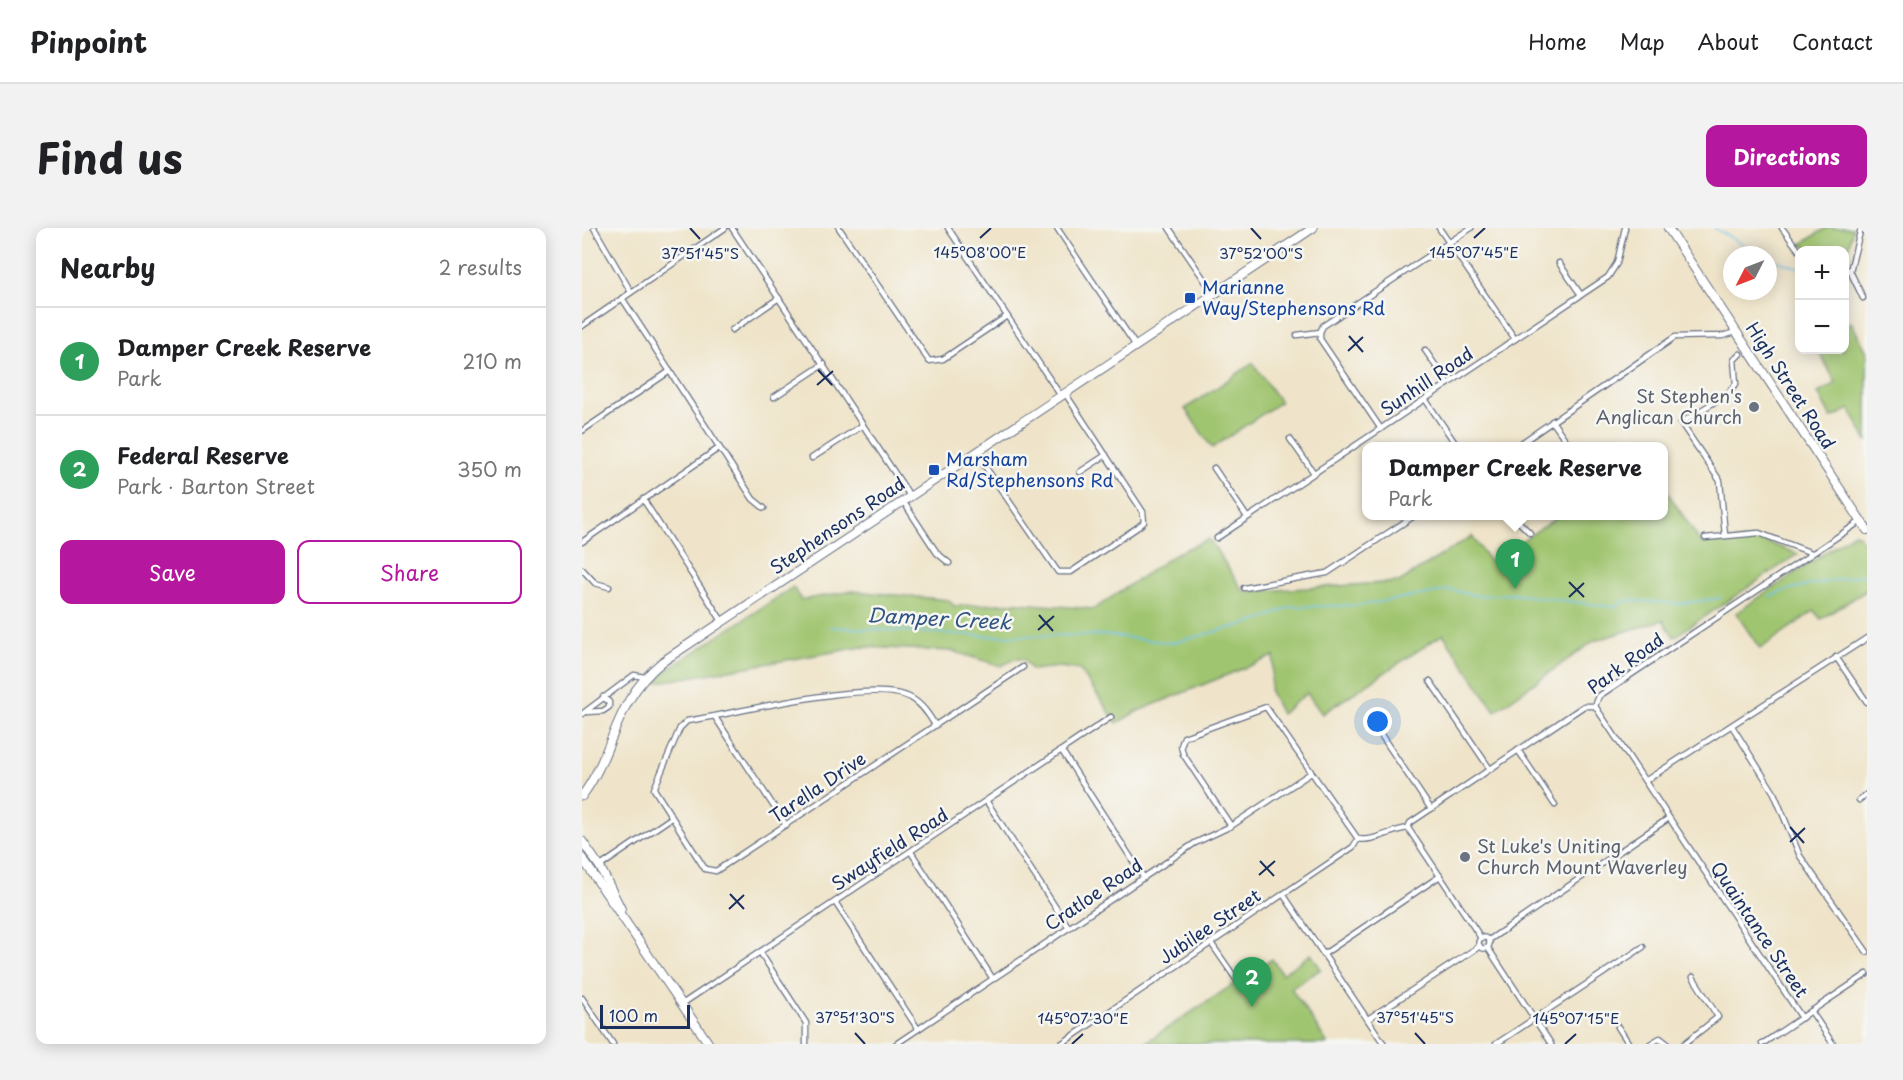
<!DOCTYPE html>
<html lang="en">
<head>
<meta charset="utf-8">
<style>
	:root { --surface:#fff; --page:#f2f2f2; --text:#202124; --muted:#757577; --line:#e0e0e0; --accent:#b5179e }
	body { margin:0; font-family:"Playpen Sans",sans-serif; background:var(--page); color:var(--text) }
	.controls { position:absolute; right:18px; top:18px; display:grid; overflow:hidden; border-radius:12px; box-shadow:0 3px 15px #0003 }
	.controls button { width:54px; height:54px; display:grid; place-items:center; padding:0; border:0; border-bottom:2px solid var(--line); background:var(--surface); color:var(--text); font:30px sans-serif }
	.compass { position:absolute; left:1141px; top:18px; width:54px; height:54px; border-radius:50%; background:var(--surface); box-shadow:0 3px 15px #0003; rotate:228deg }
	.scale { position:absolute; left:18px; bottom:15px; width:90px; box-sizing:border-box; padding-left:6px; border:3px solid #1b2f5e; border-top:0; font-size:16px; line-height:21px; white-space:nowrap; color:#1b2f5e; -webkit-text-stroke:4px #f6f6f2; paint-order:stroke }
	.you { position:absolute; left:796px; top:494px; width:21px; height:21px; margin:-15px; border:4px solid #fff; border-radius:50%; background:#1a73e8; box-shadow:0 0 0 9px #1a73e833 }
	.badge { display:grid; place-items:center; width:39px; height:39px; border-radius:50%; background:var(--accent); color:#fff; font-size:20px; font-weight:700 }
	.pin { position:absolute; translate:-50% -50px; filter:drop-shadow(0 2px 3px #0008) }
	.pin::after { content:''; position:absolute; top:32px; width:21px; height:18px; background:inherit; clip-path:polygon(0 0,100% 0,50% 100%) }
	.popup { position:absolute; left:780px; top:214px; width:306px; height:78px; box-sizing:border-box; display:grid; place-content:center; border-radius:12px; background:var(--surface); filter:drop-shadow(0 2px 4px #0005); font-size:20px; white-space:nowrap; color:var(--muted) }
	.popup b { font-size:22px; color:var(--text) }
	.popup::after { content:''; position:absolute; left:50%; top:100%; margin-left:-12px; border:12px solid transparent; border-top-color:var(--surface) }
	.list { margin:0; padding:0; list-style:none }
	h2 { display:flex; justify-content:space-between; align-items:center; height:78px; margin:0; padding:0 24px; font-size:26px }
	h2 small { font-size:20px; font-weight:400; color:var(--muted) }
	.list li { display:grid; grid-template-columns:39px 1fr auto; gap:18px; align-items:center; box-sizing:border-box; height:108px; padding:0 24px; border-top:2px solid var(--line) }
	.list b { display:block; font-size:22px; white-space:nowrap }
	.list p { margin:0; font-size:20px; white-space:nowrap; color:var(--muted) }
	.list em { font-size:20px; font-style:normal; color:var(--muted) }
	.actions { display:flex; gap:12px; padding:18px 24px }
	.actions a { flex:1; padding:14px 0; border:2px solid var(--accent); border-radius:12px; text-align:center; font-size:21px; color:var(--accent) }
	.actions .main { background:var(--accent); color:#fff }
	.map { position:relative; flex:none; width:1285px; height:816px; overflow:hidden; border-radius:12px }
	header { display:flex; align-items:center; gap:36px; box-sizing:border-box; height:84px; padding:0 30px; background:var(--surface); border-bottom:2px solid var(--line) }
	header strong { font-size:28px }
	nav { display:flex; gap:33px; margin-inline-start:auto; font-size:21px }
	.intro { display:flex; align-items:center; justify-content:space-between; box-sizing:border-box; height:144px; padding:0 36px }
	h1 { margin:0; font-size:42px }
	.button { padding:15px 27px; border-radius:12px; background:var(--accent); color:#fff; font-size:21px; font-weight:700 }
	main { display:flex; gap:36px; padding:0 36px }
	aside { flex:1; background:var(--surface); border-radius:12px; box-shadow:0 3px 15px #0003 }
	.map>svg:first-child { display:block }
	.green { fill:#a0c56f; stroke:#5e7a66; stroke-width:1.5 }
	.lines { fill:none; stroke-linecap:round; stroke-linejoin:round }
	.stream { stroke:#6ec3ea; stroke-width:1.5 }
	.street-casing { stroke:#656e83; stroke-width:7 }
	.primary-casing { stroke:#656e83; stroke-width:10 }
	.street { stroke:#fff; stroke-width:4.5 }
	.primary { stroke:#fff; stroke-width:8 }
	.ticks { fill:none; stroke:#1b2f5e; stroke-width:2 }
	.transit-dot { fill:#1a4fb4; stroke:#f6f6f2; stroke-width:2 }
	.worship-dot { fill:#6b7280; stroke:#f6f6f2; stroke-width:2 }
	.labels { text-anchor:middle; stroke-width:5; stroke-linejoin:round; paint-order:stroke }
	.transit-label { font-size:18px; fill:#164399; stroke:#f6f6f2; text-anchor:start }
	.street-label { font-size:18px; fill:#1b2f5e; stroke:#f6f6f2 }
	.worship-label { font-size:18px; fill:#5b616d; stroke:#f6f6f2; text-anchor:end }
	.water-label { font-size:20px; font-style:italic; fill:#305481; stroke:#f6f6f2 }
	.ticks-label { font-size:15px; text-anchor:middle; fill:#1b2f5e; stroke:#f6f6f2; stroke-width:5; stroke-linejoin:round; paint-order:stroke }
</style>
</head>
<body>
<header>
<strong>Pinpoint</strong>
<nav><a>Home</a><a>Map</a><a>About</a><a>Contact</a></nav>
</header>
<div class="intro"><h1>Find us</h1><a class="button">Directions</a></div>
<main>
<aside>
<h2>Nearby<small>2 results</small></h2>
<ul class="list">
<li><span class="badge" style="background:#2e9e5b">1</span><div><b>Damper Creek Reserve</b><p>Park</p></div><em>210 m</em></li>
<li><span class="badge" style="background:#2e9e5b">2</span><div><b>Federal Reserve</b><p>Park · Barton Street</p></div><em>350 m</em></li>
</ul>
<div class="actions"><a class="main">Save</a><a>Share</a></div>
</aside>
<div class="map">
<svg width="1285" height="816" viewBox="0 0 1285 816">
	<rect width="100%" height="100%" fill="#f6f6f2"/>
	<filter id="ink" filterUnits="userSpaceOnUse"><feTurbulence type="fractalNoise" baseFrequency=".0167" numOctaves="2"/><feDisplacementMap in="SourceGraphic" scale="12" xChannelSelector="R" yChannelSelector="G"/><feConvolveMatrix kernelMatrix="1 2 1 2 8 2 1 2 1" color-interpolation-filters="sRGB"/></filter>
	<filter id="wash" filterUnits="userSpaceOnUse"><feTurbulence type="fractalNoise" baseFrequency=".008" numOctaves="4" result="noise"/><feDisplacementMap in="SourceGraphic" scale="24" xChannelSelector="R" yChannelSelector="G"/><feGaussianBlur stdDeviation="1.35" result="paint"/><feColorMatrix in="noise" values="0 0 0 0 0 0 0 0 0 0 0 0 0 0 0 0 0 1.4 0 .05"/><feComposite in="paint" operator="in"/></filter>
	<g filter="url(#wash)">
		<rect width="100%" height="100%" fill="#efe4c9"/>
		<!-- green -->
		<g class="green">
			<path d="M1244,0h27l-7,31 -2,-9h-29l-15,-5z"/>
			<path d="M1269,94l16,30v90l-17,-33 -19,9 -13,-25 18,-10 -18,-33h26l1,-25z"/>
			<path d="M671,135l27,39 -68,46 -27,-39z"/>
			<path d="M1082,259l37,56 57,-4 40,15 -124,83 -11,-17 -69,21 -99,70 -52,-77 -121,80 -15,-21 -26,21 -11,-23 4,-35 -136,55 -21,12 -37,-53 -20,-3 -28,3 -9,-11h-8l-14,7 -49,-15 -90,-4 -207,36 12,-13 126,-83 8,13 51,-9 97,9 5,6 64,-3 76,6 83,-56 32,-14 35,53 155,-10 73,-46 18,26 69,-46h105z"/>
			<path d="M1272,305l4,1 9,14v42l-46,29 -7,-8 -54,38 -24,-36z"/>
			<path d="M729,726l10,15 -30,19 37,56h-185l129,-85 10,15z"/>
		</g>
		<g class="lines">
			<!-- stream -->
			<g class="stream">
				<path d="M1132,0l48,27"/>
				<path d="M1186,30l32,10"/>
				<path d="M1188,368l20,-7 77,-15"/>
				<path d="M248,399l157,9 117,-1 68,8 88,-23 30,-13 72,-2 88,-15 29,6 33,-2 102,13 13,-7 51,4 43,-6"/>
			</g>
		</g>
	</g>
	<g filter="url(#ink)">
		<g class="lines">
			<!-- street casing -->
			<g class="street-casing">
				<g id="street">
					<path d="M12,0l37,64"/>
					<path d="M150,0l178,268"/>
					<path d="M257,0l90,133 14,-2 64,-43"/>
					<path d="M366,0l113,168"/>
					<path d="M475,0l79,118"/>
					<path d="M587,0l45,66"/>
					<path d="M857,0l76,111"/>
					<path d="M1200,0l18,24"/>
					<path d="M977,35l22,32"/>
					<path d="M1262,41l6,2 13,27"/>
					<path d="M1268,43l11,-43"/>
					<path d="M40,70l131,201 11,9"/>
					<path d="M0,98l143,-98"/>
					<path d="M150,102l47,-32"/>
					<path d="M738,104v7l61,90"/>
					<path d="M715,107l23,-3 3,-6 148,-98"/>
					<path d="M843,122l23,34"/>
					<path d="M192,169l50,-33"/>
					<path d="M843,171l32,47"/>
					<path d="M970,193l18,25"/>
					<path d="M0,203l88,-60"/>
					<path d="M708,211l24,34"/>
					<path d="M935,218l158,-109 47,-1 14,-4"/>
					<path d="M393,224l83,120h13l67,-45 6,-5 -1,-10 -78,-119"/>
					<path d="M230,230l51,-33"/>
					<path d="M632,240l33,49"/>
					<path d="M498,244l26,-17"/>
					<path d="M61,271l79,122"/>
					<path d="M321,273l34,52 12,10"/>
					<path d="M931,288l17,17"/>
					<path d="M1143,307l-5,-54 -39,-58 46,-29 9,-10 -2,-24 6,-6"/>
					<path d="M635,310l391,-261 9,-14 8,-35"/>
					<path d="M1123,310l54,-5 53,20"/>
					<path d="M0,314l137,-94"/>
					<path d="M0,341l13,14 14,4"/>
					<path d="M662,360l83,-15 87,-57"/>
					<path d="M1254,429l31,45"/>
					<path d="M848,453l60,88"/>
					<path d="M1013,478l207,312"/>
					<path d="M5,484l16,-1 6,-4v-5l-6,-5"/>
					<path d="M0,486l52,-39 10,2"/>
					<path d="M133,489l71,108"/>
					<path d="M789,492l60,89"/>
					<path d="M353,497c-6,-10 -13,-21 -24,-27 -37,-21 -177,16 -224,23l-7,7 -26,61 51,80 11,2 307,-204"/>
					<path d="M1150,498l42,67 26,63 67,96"/>
					<path d="M936,522l37,55"/>
					<path d="M480,523l82,127"/>
					<path d="M1063,553l222,-143"/>
					<path d="M1277,572l8,-6"/>
					<path d="M405,574l82,126"/>
					<path d="M649,598l-48,-72 -2,-8 3,-9 82,-30 92,132"/>
					<path d="M826,600l2,-5 174,-117h11l4,-10 262,-175"/>
					<path d="M826,600l73,110"/>
					<path d="M329,624l82,127"/>
					<path d="M17,639l72,-49"/>
					<path d="M701,666l101,150"/>
					<path d="M253,674l83,127"/>
					<circle cx="902" cy="715" r="5.5"/>
					<path d="M907,712l180,-122"/>
					<path d="M629,715l27,39"/>
					<path d="M906,720l63,96"/>
					<path d="M178,724l46,71v21"/>
					<path d="M742,726l116,-78"/>
					<path d="M0,770l31,46"/>
					<path d="M100,776l429,-287"/>
					<path d="M1229,783l22,33"/>
					<path d="M786,791l112,-73"/>
					<path d="M1036,799l11,17"/>
					<path d="M314,816l299,-201 36,-17 80,-53"/>
					<path d="M479,816l292,-197 5,-8c16,3 33,-9 50,-11"/>
					<path d="M914,816l147,-97"/>
					<path d="M1068,816l10,-6 8,6"/>
					<path d="M1102,816l34,-27 -25,-40"/>
					<path d="M1180,816l105,-70"/>
				</g>
			</g>
			<!-- primary casing -->
			<g class="primary-casing">
				<g id="primary">
					<path d="M1086,0l199,302"/>
					<path d="M0,568c34,-46 30,-93 80,-134l651,-434"/>
					<path d="M0,613l18,26 21,42"/>
					<path d="M0,630l127,186"/>
				</g>
			</g>
			<!-- street -->
			<use href="#street" class="street"/>
			<!-- primary -->
			<use href="#primary" class="primary"/>
		</g>
	</g>
	<!-- ticks -->
	<path class="ticks" d="M108,0l10,11M669,0l10,11M398,10l11,-10M892,10l11,-10M767,108l14,16M766,123l15,-14M236,142l14,15M235,157l16,-14M987,354l15,15M987,369l15,-14M457,387l14,16M456,402l16,-14M1208,599l14,16M1208,614l15,-14M678,633l14,15M677,647l16,-14M148,666l14,15M147,681l15,-14M273,805l10,11M833,805l10,11M490,816l11,-10M983,816l11,-10"/>
	<!-- markers -->
	<g class="transit-dot">
		<rect x="602" y="64" width="12" height="12" rx="3"/>
		<rect x="346" y="236" width="12" height="12" rx="3"/>
	</g>
	<g class="worship-dot">
		<circle cx="1172" cy="179" r="6"/>
		<circle cx="883" cy="629" r="6"/>
	</g>
	<g class="labels">
		<!-- transit labels -->
		<g class="transit-label">
			<text x="620" y="66">Marianne<tspan x="620" dy="21">Way/Stephensons Rd</tspan></text>
			<text x="364" y="238">Marsham<tspan x="364" dy="21">Rd/Stephensons Rd</tspan></text>
		</g>
		<!-- street labels -->
		<g class="street-label">
			<text transform="translate(845 154) rotate(-34)" y="6">Sunhill Road</text>
			<text transform="translate(1208 158) rotate(57)" y="6">High Street Road</text>
			<text transform="translate(256 298) rotate(-34)" y="6">Stephensons Road</text>
			<text transform="translate(1044 436) rotate(-36)" y="6">Park Road</text>
			<text transform="translate(236 560) rotate(-34)" y="6">Tarella Drive</text>
			<text transform="translate(308 622) rotate(-33)" y="6">Swayfield Road</text>
			<text transform="translate(512 667) rotate(-34)" y="6">Cratloe Road</text>
			<text transform="translate(628 699) rotate(-34)" y="6">Jubilee Street</text>
			<text transform="translate(1177 702) rotate(56)" y="6">Quaintance Street</text>
		</g>
		<!-- worship labels -->
		<g class="worship-label">
			<text x="1160" y="175">St Stephen's<tspan x="1160" dy="21">Anglican Church</tspan></text>
			<text x="895" y="625" text-anchor="start">St Luke's Uniting<tspan x="895" dy="21">Church Mount Waverley</tspan></text>
		</g>
		<!-- water labels -->
		<g class="water-label">
			<text transform="translate(357 391) rotate(3)" y="7">Damper Creek</text>
		</g>
	</g>
	<g class="ticks-label">
		<text x="398" y="30">145°08'00"E</text>
		<text x="892" y="30">145°07'45"E</text>
		<text x="118" y="31">37°51'45"S</text>
		<text x="679" y="31">37°52'00"S</text>
		<text x="273" y="795">37°51'30"S</text>
		<text x="833" y="795">37°51'45"S</text>
		<text x="501" y="796">145°07'30"E</text>
		<text x="994" y="796">145°07'15"E</text>
	</g>
</svg>
<div class="controls">
<button>+</button>
<button>−</button>
</div>
<svg class="compass" viewBox="-18 -18 36 36"><path d="M0-13l5 13h-10z" fill="#e53935"/><path d="M0 13l5-13h-10z" fill="#757577"/></svg>
<div class="scale">100 m</div>
<div class="you"></div>
<div class="pin badge" style="left:933px;top:361px;background:#2e9e5b">1</div>
<div class="popup"><b>Damper Creek Reserve</b>Park</div>
<div class="pin badge" style="left:670px;top:779px;background:#2e9e5b">2</div>
</div>
</main>
</body>
</html>
